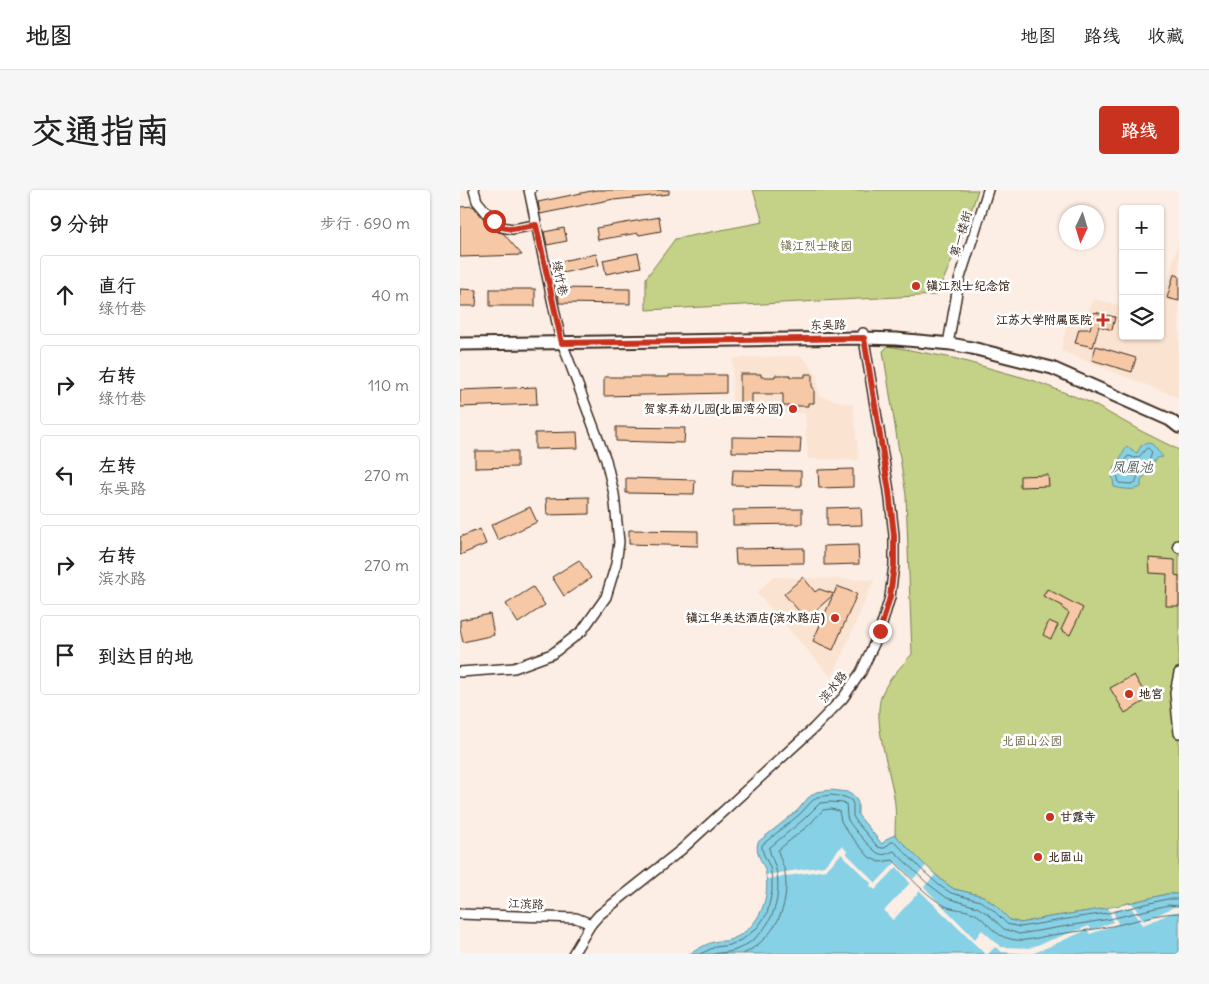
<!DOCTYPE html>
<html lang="zh">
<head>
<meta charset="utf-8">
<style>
	:root { --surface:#fff; --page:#f6f6f6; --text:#222; --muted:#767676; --line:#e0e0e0; --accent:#c8321e }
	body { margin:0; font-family:Delius,"LXGW WenKai TC",sans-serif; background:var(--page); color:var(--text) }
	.controls { position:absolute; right:15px; top:15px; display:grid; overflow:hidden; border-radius:5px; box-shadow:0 1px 4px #0004 }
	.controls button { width:45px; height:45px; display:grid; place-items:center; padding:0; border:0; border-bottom:1px solid var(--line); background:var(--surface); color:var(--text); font:25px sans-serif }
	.compass { position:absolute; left:599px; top:15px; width:45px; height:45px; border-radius:50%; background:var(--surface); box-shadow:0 1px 4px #0004; rotate:184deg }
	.stop { position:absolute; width:15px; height:15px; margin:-11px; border:4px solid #c8321e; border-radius:50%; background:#fff }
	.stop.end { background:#c8321e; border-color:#fff; box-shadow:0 1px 5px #0008 }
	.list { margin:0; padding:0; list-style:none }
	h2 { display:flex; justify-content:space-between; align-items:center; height:65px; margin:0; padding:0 20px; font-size:21px }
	h2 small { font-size:16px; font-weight:400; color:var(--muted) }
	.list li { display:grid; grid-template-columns:32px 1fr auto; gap:15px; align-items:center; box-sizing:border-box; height:80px; margin:0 10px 10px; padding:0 10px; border:1px solid var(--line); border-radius:5px }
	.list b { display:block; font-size:19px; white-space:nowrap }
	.list p { margin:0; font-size:16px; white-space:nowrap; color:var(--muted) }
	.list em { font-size:16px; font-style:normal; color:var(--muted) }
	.icon { flex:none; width:28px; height:28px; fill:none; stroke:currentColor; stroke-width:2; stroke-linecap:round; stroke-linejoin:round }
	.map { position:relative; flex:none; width:719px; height:764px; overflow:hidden; border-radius:5px }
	header { display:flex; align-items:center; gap:30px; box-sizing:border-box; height:70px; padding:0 25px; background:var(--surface); border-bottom:1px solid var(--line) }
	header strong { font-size:24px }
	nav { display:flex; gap:28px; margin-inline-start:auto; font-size:18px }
	.intro { display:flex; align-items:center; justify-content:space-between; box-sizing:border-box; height:120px; padding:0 30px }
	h1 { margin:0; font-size:35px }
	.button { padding:12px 22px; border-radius:5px; background:var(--accent); color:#fff; font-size:18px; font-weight:700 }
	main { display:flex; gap:30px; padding:0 30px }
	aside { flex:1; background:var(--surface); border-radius:5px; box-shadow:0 1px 4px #0004 }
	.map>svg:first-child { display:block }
	.built { fill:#fae3d1 }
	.park { fill:#c3d286; stroke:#7f7e52 }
	.water { fill:#86d1e6; stroke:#688e96 }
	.pier { fill:#fceee4 }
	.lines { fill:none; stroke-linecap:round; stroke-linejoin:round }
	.shore { stroke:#596d6e; stroke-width:1 }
	.building { fill:#f6c8a5; stroke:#3b2a1e }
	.minor-casing { stroke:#3b2a1e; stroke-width:12 }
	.major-casing { stroke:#3b2a1e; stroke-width:15 }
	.minor { stroke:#fff; stroke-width:9 }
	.major { stroke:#fff; stroke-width:11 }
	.route { stroke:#c8321e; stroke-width:6 }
	.poi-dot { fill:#c8321e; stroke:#fff; stroke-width:2 }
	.labels { text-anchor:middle; stroke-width:5; stroke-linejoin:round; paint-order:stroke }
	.street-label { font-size:12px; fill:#3b2a1e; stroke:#fff }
	.park-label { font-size:12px; fill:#645c3d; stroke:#fff }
	.poi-label { font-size:12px; font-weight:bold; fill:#3b2a1e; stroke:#fff; text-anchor:start }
	.water-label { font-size:14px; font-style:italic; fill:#525c5a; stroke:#fff }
</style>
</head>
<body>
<header>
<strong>地图</strong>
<nav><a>地图</a><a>路线</a><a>收藏</a></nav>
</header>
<div class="intro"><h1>交通指南</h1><a class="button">路线</a></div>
<main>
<aside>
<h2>9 分钟<small>步行 · 690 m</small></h2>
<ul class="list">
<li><svg class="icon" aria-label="ahead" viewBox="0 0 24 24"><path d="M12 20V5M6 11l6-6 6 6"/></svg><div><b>直行</b><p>绿竹巷</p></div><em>40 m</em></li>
<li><svg class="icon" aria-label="right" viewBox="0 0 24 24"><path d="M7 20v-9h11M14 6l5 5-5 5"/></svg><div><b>右转</b><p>绿竹巷</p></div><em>110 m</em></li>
<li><svg class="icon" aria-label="left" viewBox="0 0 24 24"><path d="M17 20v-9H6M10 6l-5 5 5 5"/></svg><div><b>左转</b><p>东吴路</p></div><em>270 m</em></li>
<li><svg class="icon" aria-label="right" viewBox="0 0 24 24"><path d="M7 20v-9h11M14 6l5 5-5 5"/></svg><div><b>右转</b><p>滨水路</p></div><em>270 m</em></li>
<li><svg class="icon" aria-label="arrive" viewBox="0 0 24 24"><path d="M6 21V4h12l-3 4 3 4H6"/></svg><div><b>到达目的地</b></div></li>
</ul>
</aside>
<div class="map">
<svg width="719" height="764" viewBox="0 0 719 764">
	<rect width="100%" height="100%" fill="#fceee4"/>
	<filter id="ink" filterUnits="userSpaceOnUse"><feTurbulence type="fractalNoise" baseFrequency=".02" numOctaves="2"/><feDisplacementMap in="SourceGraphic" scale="10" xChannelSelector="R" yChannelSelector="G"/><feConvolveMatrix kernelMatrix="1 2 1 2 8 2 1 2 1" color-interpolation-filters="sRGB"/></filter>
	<g filter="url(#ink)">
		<!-- built -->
		<g class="built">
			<path d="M719,49v159l-118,-47 7,-33 14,3 12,-22 29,7v30h37v-25z"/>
			<path d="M341,166l7,7 9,12 2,21 34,9 6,55 -51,-1 -3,-46 -73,-1 1,-54z"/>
			<path d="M312,387l102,3 -42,98 -75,-85z"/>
		</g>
		<!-- park -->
		<g class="park">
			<path d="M293,0h225l-12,37 -29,68 -291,15v-32l29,-39 88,-17z"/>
			<path d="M428,156l65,12 79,22 57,22 52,29 38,19v444h-12l-59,14 -64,10 -23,5 -11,-3 -15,-15 -12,-9 -29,-7 -10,-7 -18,-16 -31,-31c0,-10 1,-21 0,-31 -3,-30 -24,-82 -13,-110 6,-15 20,-28 30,-40l-6,-159 -23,-144z"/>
		</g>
		<!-- water -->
		<g class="water">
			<path d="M687,253l5,1 11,13 -7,1 -6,12 -9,10v7c-8,4 -18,2 -27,0l-2,-14 15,-27 5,5 5,2 4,-7z"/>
			<path d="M371,600l16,2 8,5 3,6v12l24,29 6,-6 7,-3 31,31 18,16 10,7 29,7 12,9 15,15 11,3 23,-5 64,-10 59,-14h12v60h-490c8,-4 16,-10 25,-12 5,-2 10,0 15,-2 28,-9 41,-38 37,-65 -1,-12 -12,-20 -8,-33l39,-31 11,-13 8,-6z"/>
		</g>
		<!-- pier -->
		<path class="pier" d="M382,656l5,5 -1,2 30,30 20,-21 17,17 13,-13 9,9 -11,12 51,52 7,-9 19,17 28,1 60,-22 3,4 21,-8 -5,-14 24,-5 12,18 30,-14h5v5h-5l-31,13 -12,-18 -18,4 5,13 -28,10 -3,-4 -55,24 -30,-2 -7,-5 -7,7h-3l-65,-63 -27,29 -9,-9 26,-28 -13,-16 -22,23 -5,-4 1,-3 -30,-29 -15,16 -59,9 -1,-4 58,-9z"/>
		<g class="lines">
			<!-- shore -->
			<g class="shore">
				<path d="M688,258l4,4c-1,5 -4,12 -7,16 -5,6 -9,8 -9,15l-6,1 -11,-1 -2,-9 10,-17 2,-1 6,2 4,-1 6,-7z"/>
				<path d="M240,764l15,-7 15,-2 13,-6 14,-11 10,-14 5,-23v-12l-2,-12 -6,-12 -2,-6v-4l38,-31 12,-13 5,-4 14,-2 14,2 6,3 2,4v12l4,7 21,24 4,1h3l6,-6h4l27,28 18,16 11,7 29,8 12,8 15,15 13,3 59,-10 29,-4 59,-14h12"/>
				<path d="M254,764c6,-2 12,-1 19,-3 33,-12 49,-43 44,-77 -1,-10 -7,-17 -8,-26l35,-29 16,-16 11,-1 12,1 3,1c1,5 0,11 2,16 3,6 26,33 32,34 5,2 10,-2 14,-3l33,32 20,15 30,9 11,7 16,15 15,5 91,-15 58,-14 11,1"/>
				<path d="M283,764c32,-16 47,-47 42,-81 -1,-8 -6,-15 -7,-23l31,-25 14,-15 8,-1 8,2 2,10 5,9 23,27 10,5 14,-2c16,16 32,35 52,46 9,4 20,3 29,7 11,6 18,19 30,24 18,7 30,1 48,-2 20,-3 40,-5 60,-9 22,-4 44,-13 67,-13"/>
			</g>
		</g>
		<!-- building -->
		<g class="building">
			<path d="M136,0h73v4l-55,6v-1l-74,15 -2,-12z"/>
			<path d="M13,16l10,12 15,14 5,1 19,22 -62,2v-50z"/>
			<path d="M199,27l2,14 -22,4 -1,-2 -40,7 -2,-12z"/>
			<path d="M104,38l3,13 -20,4 -3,-13z"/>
			<path d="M178,63l3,14 -35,7 -3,-14z"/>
			<path d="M136,64l3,11 -46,10 -2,-12z"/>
			<path d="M714,84l5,2v25l-12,-3z"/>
			<path d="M98,98l72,1v15l-71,-1z"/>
			<path d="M0,99l17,1 -1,16h-16z"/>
			<rect x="30" y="99" width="45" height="17"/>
			<path d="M634,122l21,5 -3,13 -13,-4 -6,21 -18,-4 4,-14h11z"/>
			<path d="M636,156l40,12 -4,14 -40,-12z"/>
			<path d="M280,184h21v3h14v-2h15v2h15v-3h7v12l2,3v14h-6v3h-25v-12h-31v13h-12z"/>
			<path d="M209,185h57v18l-122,3v-19h65z"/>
			<path d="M76,197l1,17 -77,3v-17z"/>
			<path d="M156,237l69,1 -1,15 -68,-2z"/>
			<path d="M117,242l1,16 -43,1v-16z"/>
			<path d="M272,247l69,1 -1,15 -68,-1z"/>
			<path d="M15,261h42v16l-42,1z"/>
			<path d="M393,279v18l-34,1 -1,-18z"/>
			<path d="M273,280l68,1v15l-69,-1z"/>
			<path d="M588,285l1,11 -29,1v-11z"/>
			<path d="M166,288l69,2 -1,14 -68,-1z"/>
			<path d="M129,307v17l-42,1 -1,-17z"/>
			<path d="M70,317l7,15 -39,18 -7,-15z"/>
			<path d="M401,317l1,18 -35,1v-18z"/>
			<path d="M342,319v15l-69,1v-15z"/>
			<path d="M20,339l6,15 -26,11v-18z"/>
			<path d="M169,340l69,1v15l-69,-2z"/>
			<path d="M398,355l1,19 -35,1v-19z"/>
			<path d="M344,358v15l-68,1 -1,-15z"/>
			<path d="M689,368l26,2v15l4,1v30h-13l1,-32 -17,-1z"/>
			<path d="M119,370l12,18 -27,18 -12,-19z"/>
			<path d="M343,387l12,15 4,-3 15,5 3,-8 20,8 -24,56 -20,-9 20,-46 -27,24 -22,-25z"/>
			<path d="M73,397l12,18 -27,18 -12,-19z"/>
			<path d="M587,399l36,19 -13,27 -9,-5 8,-17 -7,-5 1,-2 -20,-10z"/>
			<path d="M30,424l4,21 -31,7 -3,-13v-9z"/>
			<path d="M589,431l9,4 -7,14 -8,-4z"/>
			<path d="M674,485l14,24 -23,14 -15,-25z"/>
		</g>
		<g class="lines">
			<!-- minor casing -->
			<g class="minor-casing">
				<g id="minor">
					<path d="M14,0l3,11 10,12 15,14 10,2 24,-4"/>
					<path d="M488,154l11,-63 29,-91"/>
					<path d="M718,355l1,3"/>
					<path d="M0,482l54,-4 38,-14 30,-23 24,-34 10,-33 3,-22 -5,-48 -8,-34 -46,-123 -31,-147h2"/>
					<path d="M719,483l-4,20 4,40"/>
					<path d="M0,724l116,4 15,6"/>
					<path d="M113,764l18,-30 8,-9 82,-65 133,-122 29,-30 18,-26 19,-41 10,-34 4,-32v-30l-5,-44 -26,-158"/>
				</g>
			</g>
			<!-- major casing -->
			<g class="major-casing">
				<path id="major" d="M0,154l404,-6 32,1 55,5 21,4 80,20 118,52 9,7"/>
			</g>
			<!-- minor -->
			<use href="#minor" class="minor"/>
			<!-- major -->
			<use href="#major" class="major"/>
		</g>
	</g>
	<g class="lines" filter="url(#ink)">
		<!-- route -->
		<path class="route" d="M34,31l8,6 10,2 24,-4 26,118 302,-5 25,153 5,44v30l-4,32 -10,34"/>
	</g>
	<!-- markers -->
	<g class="poi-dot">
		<circle cx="456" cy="96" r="5"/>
		<path d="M640.5 122.5h5v5h5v5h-5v5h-5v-5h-5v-5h5z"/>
		<circle cx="333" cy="219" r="5"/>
		<circle cx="375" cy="428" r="5"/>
		<circle cx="669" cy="504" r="5"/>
		<circle cx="590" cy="627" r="5"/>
		<circle cx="578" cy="667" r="5"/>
	</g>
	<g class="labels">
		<!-- street labels -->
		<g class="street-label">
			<text transform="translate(501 44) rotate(-73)" y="4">第一楼街</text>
			<text transform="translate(100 88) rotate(78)" y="4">绿竹巷</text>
			<text transform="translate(368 135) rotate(-1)" y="4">东吴路</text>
			<text transform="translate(373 497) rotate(-51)" y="4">滨水路</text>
			<text transform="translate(66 714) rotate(2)" y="4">江滨路</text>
		</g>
		<!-- park labels -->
		<g class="park-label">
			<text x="356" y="60">镇江烈士陵园</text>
			<text x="572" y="555">北固山公园</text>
		</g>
		<!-- poi labels -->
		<g class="poi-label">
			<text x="466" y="100">镇江烈士纪念馆</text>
			<text x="632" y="134" text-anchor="end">江苏大学附属医院</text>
			<text x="323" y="223" text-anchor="end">贺家弄幼儿园(北固湾分园)</text>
			<text x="365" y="432" text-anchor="end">镇江华美达酒店(滨水路店)</text>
			<text x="679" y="508">地宫</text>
			<text x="600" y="631">甘露寺</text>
			<text x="588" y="671">北固山</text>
		</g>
		<!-- water labels -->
		<g class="water-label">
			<text x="672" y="282">凤凰池</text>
		</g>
	</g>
</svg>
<div class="controls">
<button>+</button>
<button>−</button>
<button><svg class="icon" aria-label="layers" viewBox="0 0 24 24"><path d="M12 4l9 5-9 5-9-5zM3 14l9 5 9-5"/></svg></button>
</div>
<svg class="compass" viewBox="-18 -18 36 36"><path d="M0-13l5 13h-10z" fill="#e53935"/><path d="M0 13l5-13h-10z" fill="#767676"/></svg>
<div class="stop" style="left:34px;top:31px"></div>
<div class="stop end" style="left:420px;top:441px"></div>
</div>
</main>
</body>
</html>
